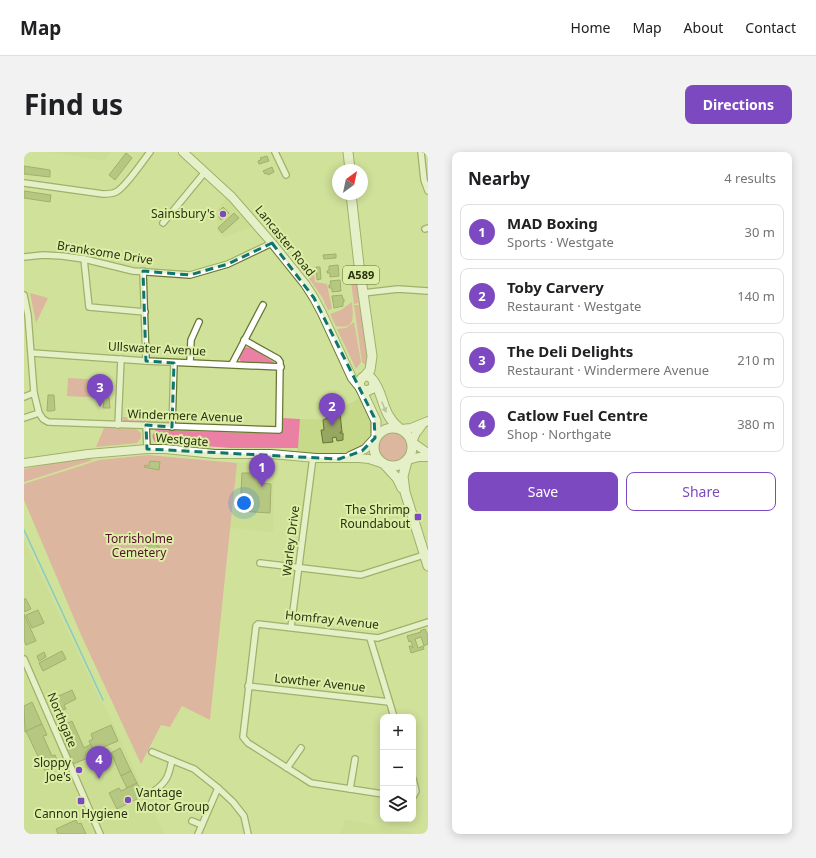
<!DOCTYPE html>
<html lang="en">
<head>
<meta charset="utf-8">
<style>
	:root { --surface:#fff; --page:#f2f2f2; --text:#202124; --muted:#757577; --line:#e0e0e0; --accent:#7c49c1 }
	body { margin:0; font-family:"Noto Sans",sans-serif; background:var(--page); color:var(--text) }
	.controls { position:absolute; right:12px; bottom:12px; display:grid; overflow:hidden; border-radius:8px; box-shadow:0 2px 10px #0003 }
	.controls button { width:36px; height:36px; display:grid; place-items:center; padding:0; border:0; border-bottom:1px solid var(--line); background:var(--surface); color:var(--text); font:20px sans-serif }
	.compass { position:absolute; left:308px; top:12px; width:36px; height:36px; border-radius:50%; background:var(--surface); box-shadow:0 2px 10px #0003; rotate:33deg }
	.you { position:absolute; left:220px; top:351px; width:14px; height:14px; margin:-10px; border:3px solid #fff; border-radius:50%; background:#1a73e8; box-shadow:0 0 0 6px #1a73e833 }
	.badge { display:grid; place-items:center; width:26px; height:26px; border-radius:50%; background:var(--accent); color:#fff; font-size:13px; font-weight:700 }
	.pin { position:absolute; translate:-50% -33px; filter:drop-shadow(0 1px 2px #0008) }
	.pin::after { content:''; position:absolute; top:21px; width:14px; height:12px; background:inherit; clip-path:polygon(0 0,100% 0,50% 100%) }
	.list { margin:0; padding:0; list-style:none }
	h2 { display:flex; justify-content:space-between; align-items:center; height:52px; margin:0; padding:0 16px; font-size:17px }
	h2 small { font-size:13px; font-weight:400; color:var(--muted) }
	.list li { display:grid; grid-template-columns:26px 1fr auto; gap:12px; align-items:center; box-sizing:border-box; height:56px; margin:0 8px 8px; padding:0 8px; border:1px solid var(--line); border-radius:8px }
	.list b { display:block; font-size:15px; white-space:nowrap }
	.list p { margin:0; font-size:13px; white-space:nowrap; color:var(--muted) }
	.list em { font-size:13px; font-style:normal; color:var(--muted) }
	.actions { display:flex; gap:8px; padding:12px 16px }
	.actions a { flex:1; padding:9px 0; border:1px solid var(--accent); border-radius:8px; text-align:center; font-size:14px; color:var(--accent) }
	.actions .main { background:var(--accent); color:#fff }
	.icon { flex:none; width:22px; height:22px; fill:none; stroke:currentColor; stroke-width:2; stroke-linecap:round; stroke-linejoin:round }
	.map { position:relative; flex:none; width:404px; height:682px; overflow:hidden; border-radius:8px }
	header { display:flex; align-items:center; gap:24px; box-sizing:border-box; height:56px; padding:0 20px; background:var(--surface); border-bottom:1px solid var(--line) }
	header strong { font-size:19px }
	nav { display:flex; gap:22px; margin-inline-start:auto; font-size:14px }
	.intro { display:flex; align-items:center; justify-content:space-between; box-sizing:border-box; height:96px; padding:0 24px }
	h1 { margin:0; font-size:28px }
	.button { padding:10px 18px; border-radius:8px; background:var(--accent); color:#fff; font-size:14px; font-weight:700 }
	main { display:flex; gap:24px; padding:0 24px }
	aside { flex:1; background:var(--surface); border-radius:8px; box-shadow:0 2px 10px #0003 }
	.map>svg:first-child { display:block }
	.built { fill:#c7da8a }
	.green { fill:#ea81a4 }
	.lines { fill:none; stroke-linecap:round; stroke-linejoin:round }
	.stream { stroke:#2faff8; stroke-width:1.5 }
	.building { fill:#97a762; stroke:#66742f }
	.street-casing { stroke:#667530; stroke-width:8 }
	.secondary-casing { stroke:#667530; stroke-width:10 }
	.primary-casing { stroke:#667530; stroke-width:11 }
	.street { stroke:#fff; stroke-width:5.5 }
	.secondary { stroke:#fff; stroke-width:8 }
	.primary { stroke:#fff; stroke-width:9 }
	.oneway { fill:#9fa295 }
	.marked { fill:none; stroke:#0f766e; stroke-width:3; stroke-dasharray:8 5; stroke-linejoin:round }
	.poi-dot { fill:#7c49c1; stroke:#ddefa6; stroke-width:1.5 }
	.labels { text-anchor:middle; stroke-width:4; stroke-linejoin:round; paint-order:stroke }
	.shield { fill:#ddefa6; stroke:#606a40; stroke-width:1 }
	.shield-label { font-size:11px; font-weight:bold; fill:#2a3114 }
	.poi-label { font-size:12px; fill:#2a3114; stroke:#ddefa6; text-anchor:end }
	.street-label { font-size:12px; fill:#2a3114; stroke:#ddefa6 }
	.park-label { font-size:12px; fill:#591030; stroke:#ddefa6 }
</style>
</head>
<body>
<header>
<strong>Map</strong>
<nav><a>Home</a><a>Map</a><a>About</a><a>Contact</a></nav>
</header>
<div class="intro"><h1>Find us</h1><a class="button">Directions</a></div>
<main>
<div class="map">
<svg width="404" height="682" viewBox="0 0 404 682">
	<rect width="100%" height="100%" fill="#d0e19a"/>
	<!-- built -->
	<g class="built">
		<path d="M24,0h63l-7,9z"/>
		<path d="M202,46l26,29 -28,10 -7,-7 1,-21z"/>
		<path d="M336,246l6,11 6,17 -3,11 -4,6 -11,8 -16,3 -41,-2 3,-33h21z"/>
		<path d="M250,309l-1,71 -43,-4 7,-65z"/>
		<path d="M0,387l76,161 5,6 59,128h-140z"/>
		<path d="M321,667l72,15h-77z"/>
	</g>
	<!-- green -->
	<g class="green">
		<path d="M325,116h4l2,3 4,32 -5,1z"/>
		<path d="M288,117l2,5 1,8 12,2 5,25 -4,1 -6,-13 -16,-23z"/>
		<path d="M6,141l18,5 -12,25z"/>
		<path d="M328,150c1,15 4,28 -16,24l-6,-12 11,-4z"/>
		<path d="M330,153h6l8,54 -1,7 -5,-4z"/>
		<path d="M330,170l7,40 -5,7 -19,-40 9,-1z"/>
		<path d="M221,195l6,1 23,14v2l-33,-2 -2,-4 2,-5z"/>
		<path d="M44,226l34,2 -3,16 -15,1 -17,-1z"/>
		<path d="M98,265l47,1 -1,5 -3,1 -40,-2 -2,-1z"/>
		<path d="M259,266l17,1 -2,29h-68l-75,-6c-4,-5 -3,-8 1,-12l126,4z"/>
		<path d="M80,276l32,1 5,4v5l-4,5 -41,4z"/>
		<circle cx="369" cy="295" r="15"/>
		<path d="M124,303l89,8 -27,257 -28,-14 -12,21 -9,-2 -20,39 -59,-127 -58,-137v-16l75,-24z"/>
		<path d="M58,306l11,2 -69,22v-13z"/>
	</g>
	<g class="lines">
		<!-- stream -->
		<path class="stream" d="M0,378l79,170"/>
	</g>
	<!-- building -->
	<g class="building">
		<path d="M102,1l6,5 -17,22 -6,-5z"/>
		<path d="M243,4l2,5 -10,3 -1,-3 3,-1 -1,-2z"/>
		<path d="M0,14l26,4v7l-26,-3z"/>
		<path d="M248,15l2,5 -6,3 -1,-2 -2,1 -2,-3z"/>
		<path d="M0,39l27,4 -1,7 -26,-4z"/>
		<path d="M199,55l6,6 -8,7 -2,-3 1,-7z"/>
		<path d="M210,61l5,5 -17,15 -4,-5z"/>
		<path d="M312,102v4l-12,1 -1,-4z"/>
		<path d="M314,113l1,11 -9,1v-4h-3v-2l2,-1v-4z"/>
		<path d="M292,115h4l1,12 -4,1z"/>
		<path d="M316,128l1,11 -9,1v-4h-3v-3h2l-1,-4z"/>
		<path d="M318,143l1,4h1v3h-1v4l-9,2 -2,-12z"/>
		<path d="M24,243h6l1,15 -3,1h-5z"/>
		<path d="M80,245h5l1,11h-7z"/>
		<path d="M316,261l2,19h-2v1h3v7l-6,1 -1,-4 -4,1 1,4 -10,1 -2,-13h3l-1,-10z"/>
		<path d="M126,309l10,1 -1,8 -15,-3 1,-2 4,1z"/>
		<path d="M218,321h16v10l13,1 -1,29 -30,-2z"/>
		<path d="M129,390l3,1v3h3v5l-3,-1 -1,3h-4l1,-3 -6,-1 1,-4h6z"/>
		<path d="M0,447h2l5,10 -7,3z"/>
		<path d="M14,458l6,13 -12,5 -6,-13z"/>
		<path d="M0,462l12,27 -10,4 -2,-5z"/>
		<path d="M401,477l3,6v9l-4,2 -3,-9 -6,2 3,9 5,-2 1,3 -13,4 -2,-7h2l2,2 -2,-7 -2,1 -2,-6 14,-4 -1,-1z"/>
		<path d="M38,499l4,8 -23,12 -4,-8z"/>
		<path d="M20,500l2,5 -7,4 -2,-5z"/>
		<path d="M48,538l4,9 -12,6 2,4 -3,1 -2,-4 -7,4 -4,-10z"/>
		<path d="M8,550l10,22 -17,8 -1,-26z"/>
		<path d="M48,569l12,27 7,-4 4,9 -7,3v2l-15,6 -16,-36z"/>
		<path d="M18,572l5,11 -4,1 9,20 3,-1 4,9 -14,7 -19,-40z"/>
		<path d="M87,573l7,16 -24,10 -5,-10 4,-2 -2,-5z"/>
		<path d="M96,596l11,23 -10,5 -10,-23z"/>
		<path d="M107,619l6,12 -10,5 -6,-12z"/>
		<path d="M113,631l6,13 -26,13 -8,-16 10,-5 2,3z"/>
		<path d="M52,668l2,4 3,-1 5,11h-28l-2,-5z"/>
	</g>
	<g class="lines">
		<!-- street casing -->
		<g class="street-casing">
			<g id="street">
				<path d="M251,0l11,23"/>
				<path d="M397,0l3,28 4,11"/>
				<path d="M0,31l79,11c4,0 9,0 13,-2 10,-5 26,-30 34,-40"/>
				<path d="M139,71l42,-51"/>
				<path d="M401,77l3,-1"/>
				<path d="M0,105l19,-2 19,1 22,3 49,12 57,4 38,-11 44,-21"/>
				<path d="M60,107l5,48 56,5"/>
				<path d="M119,119l3,90"/>
				<path d="M339,141l35,-4 30,2"/>
				<path d="M0,143l4,20 6,78 5,20 4,6 5,3 231,8 1,-68 -2,-3 -34,-19"/>
				<path d="M8,201l114,8 135,6"/>
				<path d="M166,210l1,-22 8,-18"/>
				<path d="M208,212l31,-59"/>
				<path d="M0,245l10,-4"/>
				<path d="M0,266l15,-5"/>
				<path d="M94,273l3,-66"/>
				<path d="M122,273l1,24"/>
				<path d="M148,275l2,-64"/>
				<path d="M236,411l101,12 63,-20"/>
				<path d="M267,475l22,-170"/>
				<path d="M346,486l24,79"/>
				<path d="M0,507l76,175"/>
				<path d="M224,534l141,16"/>
				<path d="M128,600l42,17 24,19 15,14 11,14 4,18"/>
				<path d="M263,616l14,-20"/>
				<path d="M389,627l3,12 -3,6"/>
				<path d="M326,637l5,-30"/>
				<path d="M130,639c13,-9 15,-16 18,-31"/>
				<path d="M359,642l-72,-11 -63,-40 -5,-6 13,-111 2,-2 120,14 50,-16"/>
				<path d="M168,669l10,4"/>
				<path d="M174,682l20,-46"/>
			</g>
		</g>
		<!-- secondary casing -->
		<g class="secondary-casing">
			<g id="secondary">
				<path d="M159,0l49,45 40,46 33,41 9,14 8,15 30,65 8,10"/>
				<path d="M377,277l10,-1 17,-7"/>
				<path d="M388,290l4,-9 6,-8"/>
				<path d="M388,290l16,11"/>
				<path d="M326,304l15,-7 10,-11"/>
				<path d="M384,308l11,-3h9"/>
				<path d="M0,311l64,-9 59,-5h18l50,5h56l45,4h43l10,1 15,5"/>
			</g>
		</g>
		<!-- primary casing -->
		<g class="primary-casing">
			<g id="primary">
				<path d="M324,0l2,18"/>
				<path d="M327,42l8,71 13,91 -2,14 -5,6"/>
				<path d="M350,230l-1,6 -6,3 -6,-2 -2,-5c1,-6 8,-12 13,-5 13,15 8,33 27,49"/>
				<path d="M337,237l15,32v16"/>
				<circle cx="369" cy="295" r="19"/>
				<path d="M383,309l-4,15 2,16 23,74"/>
				<path d="M361,313l12,13 5,10"/>
			</g>
		</g>
		<!-- street -->
		<use href="#street" class="street"/>
		<!-- secondary -->
		<use href="#secondary" class="secondary"/>
		<!-- primary -->
		<use href="#primary" class="primary"/>
	</g>
	<!-- one-way arrows -->
	<defs><path id="oneway-solid" d="M-6-.8H1V-3.2L6.5 0L1 3.2V.8H-6Z"/></defs>
	<use class="oneway" href="#oneway-solid" transform="translate(360 255) rotate(68)"/>
	<!-- marked area -->
	<path d="M0 0H404V682H0ZM248,91l42,55 60,119 1,21 -13,13 -23,8 -192,-10 -1,-24 26,2 2,-64 -28,-2 -3,-90 47,4 38,-11z" fill="#d0e19a" fill-opacity=".55" fill-rule="evenodd"/>
	<path class="marked" d="M248,91l42,55 60,119 1,21 -13,13 -23,8 -192,-10 -1,-24 26,2 2,-64 -28,-2 -3,-90 47,4 38,-11z"/>
	<!-- markers -->
	<g class="poi-dot">
		<circle cx="199" cy="62" r="4"/>
		<rect x="390" y="361" width="8" height="8" rx="2"/>
		<circle cx="55" cy="618" r="4"/>
		<circle cx="104" cy="648" r="4"/>
		<rect x="53" y="645" width="8" height="8" rx="2"/>
	</g>
	<g class="labels">
		<!-- shield labels -->
		<rect class="shield" x="319" y="114" width="36" height="18" rx="3"/>
		<g class="shield-label">
			<text x="337" y="127">A589</text>
		</g>
		<!-- poi labels -->
		<g class="poi-label">
			<text x="191" y="66">Sainsbury's</text>
			<text x="386" y="362">The Shrimp<tspan x="386" dy="14">Roundabout</tspan></text>
			<text x="47" y="615">Sloppy<tspan x="47" dy="14">Joe's</tspan></text>
			<text x="112" y="645" text-anchor="start">Vantage<tspan x="112" dy="14">Motor Group</tspan></text>
			<text x="57" y="666" text-anchor="middle">Cannon Hygiene</text>
		</g>
		<!-- street labels -->
		<g class="street-label">
			<text transform="translate(261 89) rotate(51)" y="4">Lancaster Road</text>
			<text transform="translate(81 101) rotate(9)" y="4">Branksome Drive</text>
			<text transform="translate(133 197) rotate(3)" y="4">Ullswater Avenue</text>
			<text transform="translate(161 264) rotate(2)" y="4">Windermere Avenue</text>
			<text transform="translate(158 288) rotate(5)" y="4">Westgate</text>
			<text transform="translate(267 389) rotate(-83)" y="4">Warley Drive</text>
			<text transform="translate(308 468) rotate(6)" y="4">Homfray Avenue</text>
			<text transform="translate(296 531) rotate(6)" y="4">Lowther Avenue</text>
			<text transform="translate(38 568) rotate(67)" y="4">Northgate</text>
		</g>
		<!-- park labels -->
		<g class="park-label">
			<text x="115" y="391">Torrisholme<tspan x="115" dy="14">Cemetery</tspan></text>
		</g>
	</g>
</svg>
<div class="controls">
<button>+</button>
<button>−</button>
<button><svg class="icon" aria-label="layers" viewBox="0 0 24 24"><path d="M12 4l9 5-9 5-9-5zM3 14l9 5 9-5"/></svg></button>
</div>
<svg class="compass" viewBox="-18 -18 36 36"><path d="M0-13l5 13h-10z" fill="#e53935"/><path d="M0 13l5-13h-10z" fill="#757577"/></svg>
<div class="you"></div>
<div class="pin badge" style="left:238px;top:335px">1</div>
<div class="pin badge" style="left:308px;top:274px">2</div>
<div class="pin badge" style="left:76px;top:255px">3</div>
<div class="pin badge" style="left:75px;top:627px">4</div>
</div>
<aside>
<h2>Nearby<small>4 results</small></h2>
<ul class="list">
<li><span class="badge">1</span><div><b>MAD Boxing</b><p>Sports · Westgate</p></div><em>30 m</em></li>
<li><span class="badge">2</span><div><b>Toby Carvery</b><p>Restaurant · Westgate</p></div><em>140 m</em></li>
<li><span class="badge">3</span><div><b>The Deli Delights</b><p>Restaurant · Windermere Avenue</p></div><em>210 m</em></li>
<li><span class="badge">4</span><div><b>Catlow Fuel Centre</b><p>Shop · Northgate</p></div><em>380 m</em></li>
</ul>
<div class="actions"><a class="main">Save</a><a>Share</a></div>
</aside>
</main>
</body>
</html>
